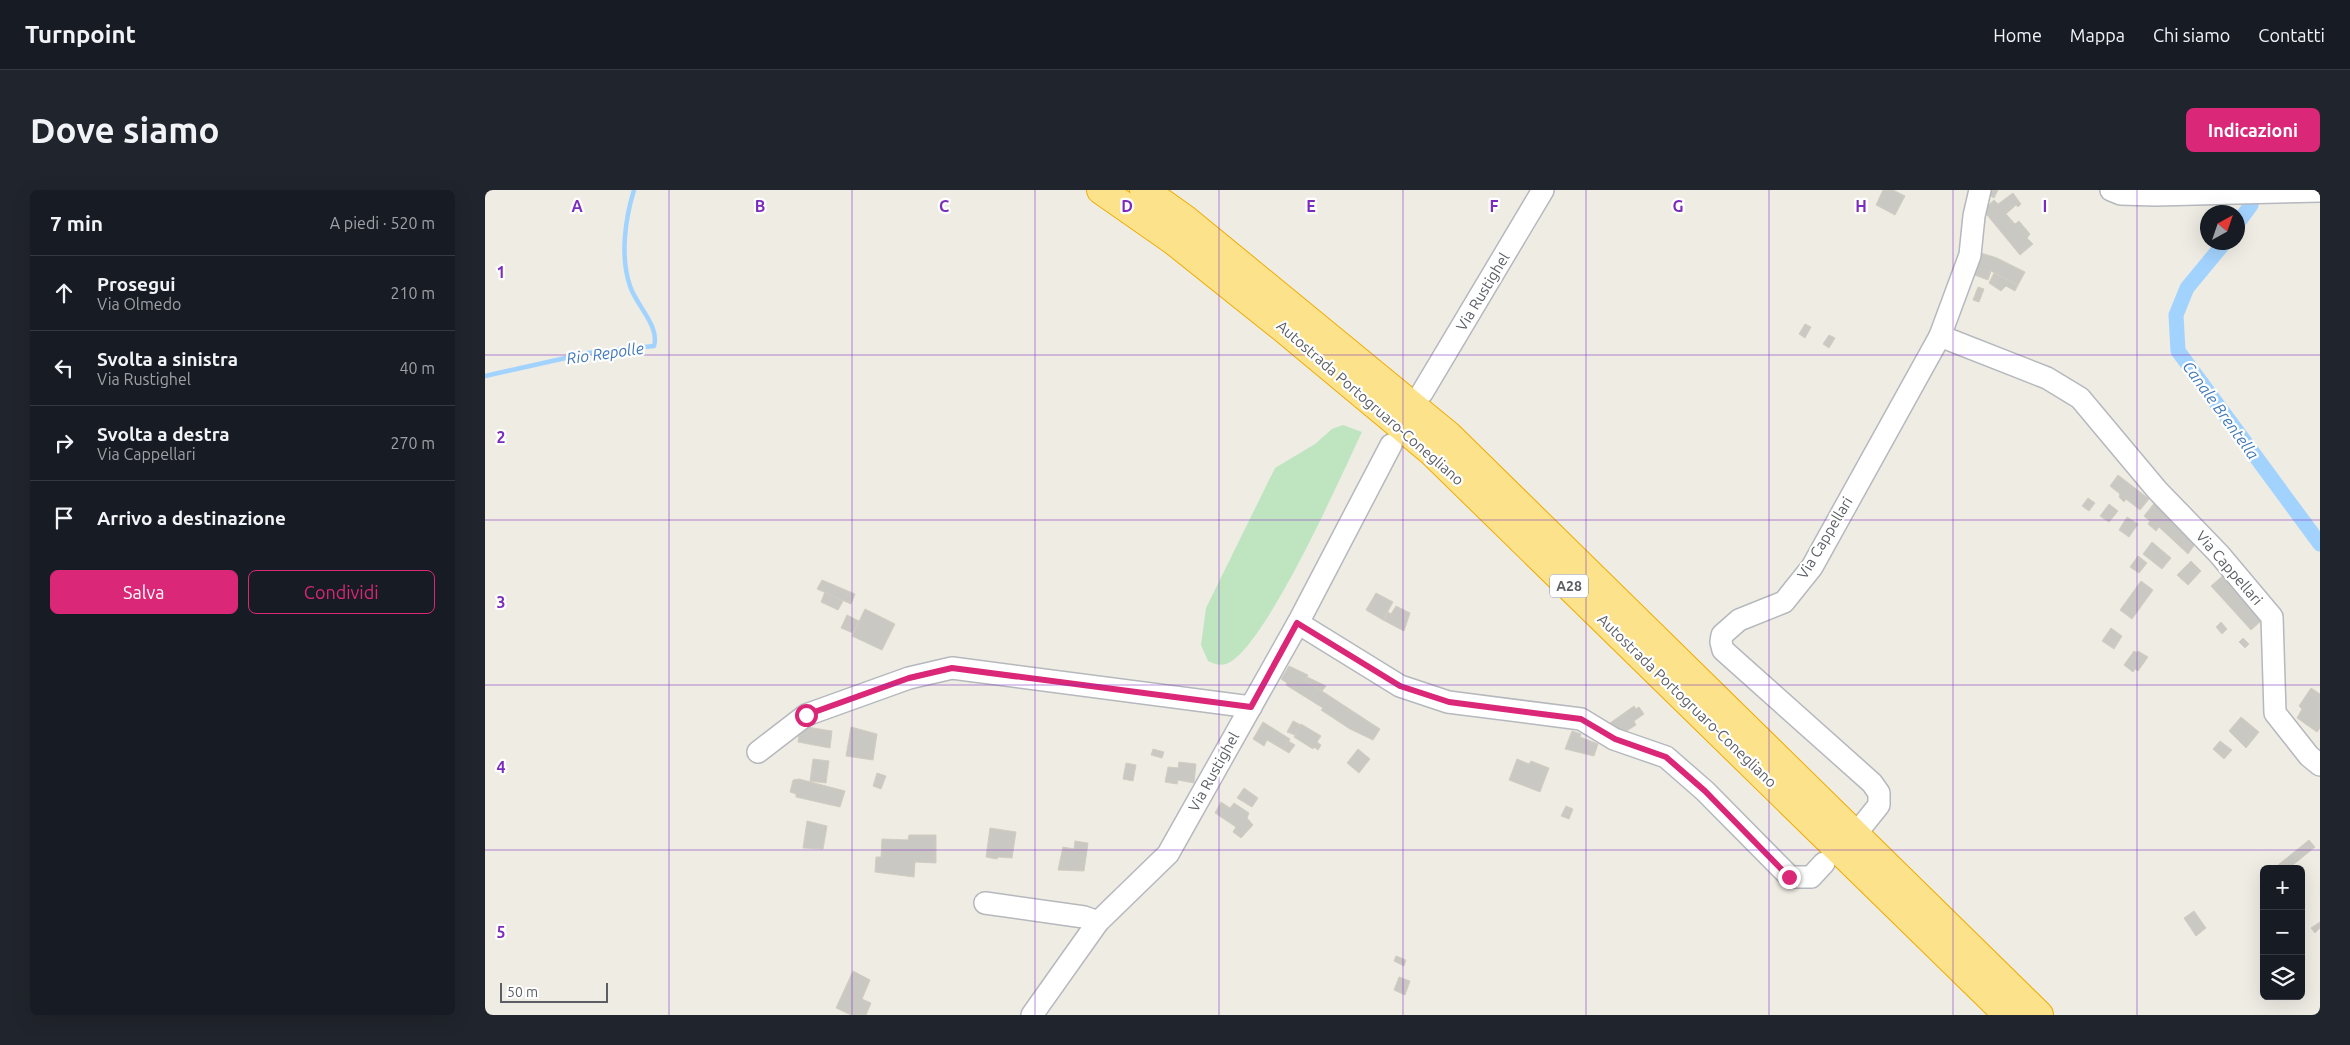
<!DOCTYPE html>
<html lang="it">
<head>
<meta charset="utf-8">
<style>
	:root { --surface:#171b24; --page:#20242c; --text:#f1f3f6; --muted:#9ea1a6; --line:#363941; --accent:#db2777 }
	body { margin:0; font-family:Ubuntu,sans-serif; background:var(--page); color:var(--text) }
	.controls { position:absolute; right:15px; bottom:15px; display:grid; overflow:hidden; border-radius:8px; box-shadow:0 5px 20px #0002 }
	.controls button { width:45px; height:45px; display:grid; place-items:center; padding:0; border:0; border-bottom:1px solid var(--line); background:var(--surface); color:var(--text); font:25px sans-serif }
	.compass { position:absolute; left:1715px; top:15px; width:45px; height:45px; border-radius:50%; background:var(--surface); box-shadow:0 5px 20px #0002; rotate:40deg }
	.scale { position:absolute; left:15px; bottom:12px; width:108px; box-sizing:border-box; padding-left:5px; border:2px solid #5b5e63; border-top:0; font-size:14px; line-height:18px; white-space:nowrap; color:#5b5e63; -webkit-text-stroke:4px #fff; paint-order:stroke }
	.stop { position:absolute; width:15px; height:15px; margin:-11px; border:4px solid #db2777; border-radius:50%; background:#fff }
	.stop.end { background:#db2777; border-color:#fff; box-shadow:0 1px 5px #0008 }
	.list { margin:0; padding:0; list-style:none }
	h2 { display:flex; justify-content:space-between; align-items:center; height:65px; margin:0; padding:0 20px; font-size:21px }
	h2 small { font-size:16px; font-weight:400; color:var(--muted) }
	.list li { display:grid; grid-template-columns:32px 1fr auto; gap:15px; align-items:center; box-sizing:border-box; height:75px; padding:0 20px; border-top:1px solid var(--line) }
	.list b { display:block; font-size:19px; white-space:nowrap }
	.list p { margin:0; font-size:16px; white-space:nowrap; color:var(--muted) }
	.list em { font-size:16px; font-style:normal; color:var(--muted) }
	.actions { display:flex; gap:10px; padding:15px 20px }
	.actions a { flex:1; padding:11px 0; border:1px solid var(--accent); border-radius:8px; text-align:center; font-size:18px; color:var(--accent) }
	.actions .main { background:var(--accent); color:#fff }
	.icon { flex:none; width:28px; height:28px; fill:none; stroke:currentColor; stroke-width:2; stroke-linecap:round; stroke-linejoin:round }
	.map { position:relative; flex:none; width:1835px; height:825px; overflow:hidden; border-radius:8px }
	header { display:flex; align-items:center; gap:30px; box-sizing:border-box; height:70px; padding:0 25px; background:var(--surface); border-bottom:1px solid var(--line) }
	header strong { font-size:24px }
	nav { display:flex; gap:28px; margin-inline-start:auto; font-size:18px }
	.intro { display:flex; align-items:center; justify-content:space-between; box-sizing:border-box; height:120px; padding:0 30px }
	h1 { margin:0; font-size:35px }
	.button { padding:12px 22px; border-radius:8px; background:var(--accent); color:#fff; font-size:18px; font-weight:700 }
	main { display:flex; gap:30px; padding:0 30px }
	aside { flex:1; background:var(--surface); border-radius:8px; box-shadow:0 5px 20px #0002 }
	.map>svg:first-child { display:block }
	.green { fill:#bfe5c0 }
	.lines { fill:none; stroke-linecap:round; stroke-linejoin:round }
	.stream { stroke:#a2d3fe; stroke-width:4.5 }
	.canal { stroke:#a2d3fe; stroke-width:15 }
	.building { fill:#cac8c2; stroke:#d2cdc1 }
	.minor-casing { stroke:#b5b8bd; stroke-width:24 }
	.highway-casing { stroke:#efac02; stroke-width:30 }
	.minor { stroke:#fff; stroke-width:21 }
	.highway { stroke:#fce38b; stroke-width:28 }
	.route { stroke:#db2777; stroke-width:6 }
	.grid { fill:none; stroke:#7b2cbf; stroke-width:1; stroke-opacity:0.55 }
	.labels { text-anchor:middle; stroke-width:4.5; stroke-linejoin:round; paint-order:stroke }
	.shield { fill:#fff; stroke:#8c8e92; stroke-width:1 }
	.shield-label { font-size:14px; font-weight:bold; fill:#5b5e63 }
	.street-label { font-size:15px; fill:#5b5e63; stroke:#fff }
	.water-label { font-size:16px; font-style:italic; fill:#4178b9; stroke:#fff }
	.grid-label { font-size:16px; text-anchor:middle; font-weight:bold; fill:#7b2cbf; stroke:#fff; stroke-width:4.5; stroke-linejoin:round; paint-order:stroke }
</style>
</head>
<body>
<header>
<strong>Turnpoint</strong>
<nav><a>Home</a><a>Mappa</a><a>Chi siamo</a><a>Contatti</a></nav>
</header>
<div class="intro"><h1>Dove siamo</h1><a class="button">Indicazioni</a></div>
<main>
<aside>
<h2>7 min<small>A piedi · 520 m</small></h2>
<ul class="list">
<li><svg class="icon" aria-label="ahead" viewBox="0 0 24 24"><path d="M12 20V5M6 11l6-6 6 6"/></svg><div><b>Prosegui</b><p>Via Olmedo</p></div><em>210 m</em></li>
<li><svg class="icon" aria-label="left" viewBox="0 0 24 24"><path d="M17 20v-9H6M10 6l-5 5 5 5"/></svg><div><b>Svolta a sinistra</b><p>Via Rustighel</p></div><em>40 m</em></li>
<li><svg class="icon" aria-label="right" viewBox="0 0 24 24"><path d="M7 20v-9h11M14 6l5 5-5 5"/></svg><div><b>Svolta a destra</b><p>Via Cappellari</p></div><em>270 m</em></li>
<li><svg class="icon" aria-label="arrive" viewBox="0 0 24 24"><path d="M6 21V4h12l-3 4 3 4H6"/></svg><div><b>Arrivo a destinazione</b></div></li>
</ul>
<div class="actions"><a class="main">Salva</a><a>Condividi</a></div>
</aside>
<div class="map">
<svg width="1835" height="825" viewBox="0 0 1835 825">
	<rect width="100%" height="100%" fill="#eeece3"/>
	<!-- green -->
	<path class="green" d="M858,235l19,7c-20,42 -98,219 -136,232 -7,2 -11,0 -18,-3l-7,-16 5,-37 69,-140 40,-24 17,-15z"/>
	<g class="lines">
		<!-- stream -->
		<path class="stream" d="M0,186l103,-23 66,-7c6,-20 -18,-41 -24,-60 -10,-29 -5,-67 4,-96"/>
		<!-- canal -->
		<g class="canal">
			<path d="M1752,34l14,-19 -9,-15"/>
			<path d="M1740,52l-38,46 -11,27 2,36 142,193"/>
		</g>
	</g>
	<!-- building -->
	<g class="building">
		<path d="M1398,0h10l12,6 -10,19 -19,-10z"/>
		<path d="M1503,0h10l-4,8 -8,-5z"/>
		<path d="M1528,3l8,11 -3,3 -2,-2 -10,9 9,10 4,-3 11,13 -3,4 6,6 -13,11 -37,-45 11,-10 4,4z"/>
		<path d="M1493,62l19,6 28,14 -7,13 -27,-14 -3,9 -16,-6z"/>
		<path d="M1509,83l24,12 -3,6 -9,-5 -5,5 -12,-8z"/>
		<path d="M1493,97l6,2 -5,13 -6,-2z"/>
		<path d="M1320,134l6,3 -6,11 -6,-4z"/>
		<path d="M1344,145l6,3 -6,10 -6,-4z"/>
		<path d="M1633,285l31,24 -9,11 -14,-11 -2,3 -5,-5 1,-3 -10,-8z"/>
		<path d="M1603,308l7,5 -6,8 -7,-5z"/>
		<path d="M1671,311l42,39 -10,14 -29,-27 -3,4 -8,-7 2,-3 -6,-5z"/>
		<path d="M1624,314l9,7 -9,11 -9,-6z"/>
		<path d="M1642,327l11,7 -9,13 -10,-7z"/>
		<path d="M1667,352l19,16 -9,11 -19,-15z"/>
		<path d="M1653,366l9,7 -8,10 -9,-6z"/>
		<path d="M1706,371l10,10 -13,14 -11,-10z"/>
		<path d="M1741,383l36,47 -11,10 -40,-44z"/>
		<path d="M337,390l33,14 -4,10 -34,-15z"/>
		<path d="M1656,391l12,9 -21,29 -12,-9z"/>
		<path d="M340,402l18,9 -5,9 -17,-8z"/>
		<path d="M891,403l17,9 -10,18 -17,-10z"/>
		<path d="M911,416l14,7 -6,18 -21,-11 5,-8 3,2z"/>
		<path d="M380,419l30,15 -13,26 -30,-14z"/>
		<path d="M362,425l12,6 -6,12 -12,-5z"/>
		<path d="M1736,432l6,7 -5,5 -6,-7z"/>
		<path d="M1626,438l11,8 -8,13 -12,-8z"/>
		<path d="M1758,448l6,6 -4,4 -6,-6z"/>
		<path d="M1649,461l3,2 1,-2 10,6 -10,14 -3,-2 -2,3 -9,-7z"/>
		<path d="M804,476l19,9 -3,5 75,49 -7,11 -23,-11 -29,-19 2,-2 -37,-23 1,-2 -6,-4z"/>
		<path d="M822,487l19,9 -4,5 -17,-11z"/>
		<path d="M1826,498l9,6v34l-3,4 -20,-14 5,-9 -3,-3z"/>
		<path d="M1149,516l2,3 3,-2 5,7 -10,7 2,4 -16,10 -10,-12z"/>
		<path d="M1756,527l18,15 -13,16 -17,-17z"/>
		<path d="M808,531l8,4 -6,10 -8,-3z"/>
		<path d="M778,532l27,17 -6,11 -17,-10 -3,6 -11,-7z"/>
		<path d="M816,534l20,12 -4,6 4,3 -3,5 -4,-3 -1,2 -19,-12z"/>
		<path d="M315,536l32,5 -2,17 -32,-6z"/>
		<path d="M366,537l26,7 -4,26 -27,-4z"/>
		<path d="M1087,541l9,3 -1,3 18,7 -4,12 -29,-7z"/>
		<path d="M803,551l7,4 -6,8 -5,-3z"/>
		<path d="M1735,551l12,9 -8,9 -11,-10z"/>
		<path d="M668,559l11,3 -2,6 -11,-3z"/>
		<path d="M873,559l12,10 -11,14 -12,-10z"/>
		<path d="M328,569l16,2 -3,22 -16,-2z"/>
		<path d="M1032,569l12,5 2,-3 18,7 -9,24 -31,-12z"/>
		<path d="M694,572l17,2 -2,19 -16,-3 -1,4 -12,-2 3,-15 10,1z"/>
		<path d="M641,573l10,2 -3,16 -10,-2z"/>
		<path d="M392,583l9,3 -5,13 -8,-3z"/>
		<path d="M314,589l46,12 -5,16 -44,-10v-3l-6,-2 3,-12z"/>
		<path d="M759,598l14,10 -6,9 -15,-9z"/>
		<path d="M736,612l9,6 4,-5 15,10 -2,5 6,7 -12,13 -8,-6 3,-5 -21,-14z"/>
		<path d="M1081,616l7,3 -4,10 -8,-3z"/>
		<path d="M322,631l20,5 -4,23 -20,-1z"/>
		<path d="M505,638l26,4 -4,26 -14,-1 -1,2 -11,-2z"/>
		<path d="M424,645h27v28l-21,-1 -1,15 -39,-5 1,-15h5l1,-18 26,1z"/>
		<path d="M1824,650l6,7 -27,22h-7l-3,-4z"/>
		<path d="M590,651l13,2 -4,28 -26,-1 5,-23 11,2z"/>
		<path d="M1709,721l12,17 -10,8 -12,-18z"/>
		<path d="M1835,732v6l-5,5 -4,-5z"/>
		<path d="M911,766l10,4 -2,6 -10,-5z"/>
		<path d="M368,781l17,9 -8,19 9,4 -5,12h-15l-15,-7z"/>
		<path d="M914,787l11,4 -5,14 -11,-5z"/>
	</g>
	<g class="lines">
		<!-- minor casing -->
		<g class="minor-casing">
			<g id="minor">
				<path d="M1626,0l10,4 34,1 165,-4"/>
				<path d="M1455,146l107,42 33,20 77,92 62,64 53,63 3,96 34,43 11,9"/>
				<path d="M937,203l121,-203"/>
				<path d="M813,433l102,63 48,16 133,17 33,20 52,18 39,34 85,86h21l13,-14"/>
				<path d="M273,562l48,-37 103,-37 43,-10 299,39"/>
				<path d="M1378,635l16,-20v-12l-7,-10 -149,-133 -2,-8 1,-7 17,-15 45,-18 28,-35 128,-231 30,-81 4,-39 6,-26"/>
				<path d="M500,713l99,14 14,5"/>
				<path d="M547,825l66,-93 70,-68 130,-231 93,-178"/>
			</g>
		</g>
		<!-- highway casing -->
		<g class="highway-casing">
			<g id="highway">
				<path d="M616,0l73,51 109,87 149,124 576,563"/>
				<path d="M659,0l42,30 262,215 591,580"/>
			</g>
		</g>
		<!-- minor -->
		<use href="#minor" class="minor"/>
		<!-- highway -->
		<use href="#highway" class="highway"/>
	</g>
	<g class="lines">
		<!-- route -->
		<path class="route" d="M321,525l103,-37 43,-10 299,39 46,-84 103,63 49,16 132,17 34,20 51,18 39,34 84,86"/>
	</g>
	<!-- grid -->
	<path class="grid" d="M184,0v825M367,0v825M550,0v825M734,0v825M918,0v825M1101,0v825M1284,0v825M1468,0v825M1652,0v825M0,165h1835M0,330h1835M0,495h1835M0,660h1835"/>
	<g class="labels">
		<!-- shield labels -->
		<rect class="shield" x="1065" y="384.5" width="38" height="23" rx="4"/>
		<g class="shield-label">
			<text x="1084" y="401">A28</text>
		</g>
		<!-- street labels -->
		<g class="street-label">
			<text transform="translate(998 102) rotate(-59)" y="5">Via Rustighel</text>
			<text transform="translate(885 213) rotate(41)" y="5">Autostrada Portogruaro-Conegliano</text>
			<text transform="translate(1340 348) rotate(-59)" y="5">Via Cappellari</text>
			<text transform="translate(1744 378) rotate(49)" y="5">Via Cappellari</text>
			<text transform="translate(1202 511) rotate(44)" y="5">Autostrada Portogruaro-Conegliano</text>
			<text transform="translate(729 582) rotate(-61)" y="5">Via Rustighel</text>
		</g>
		<!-- water labels -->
		<g class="water-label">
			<text transform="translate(120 163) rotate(-8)" y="6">Rio Repolle</text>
			<text transform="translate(1736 220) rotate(54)" y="6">Canale Brentella</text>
		</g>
	</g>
	<g class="grid-label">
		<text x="92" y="22">A</text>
		<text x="275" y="22">B</text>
		<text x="459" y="22">C</text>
		<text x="642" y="22">D</text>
		<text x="826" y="22">E</text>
		<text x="1009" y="22">F</text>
		<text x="1193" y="22">G</text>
		<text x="1376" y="22">H</text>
		<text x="1560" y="22">I</text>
		<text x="16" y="88">1</text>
		<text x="16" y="253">2</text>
		<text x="16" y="418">3</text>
		<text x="16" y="583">4</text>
		<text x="16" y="748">5</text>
	</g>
</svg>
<div class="controls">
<button>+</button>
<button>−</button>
<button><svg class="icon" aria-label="layers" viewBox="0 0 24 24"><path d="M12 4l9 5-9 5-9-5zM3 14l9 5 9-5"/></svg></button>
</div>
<svg class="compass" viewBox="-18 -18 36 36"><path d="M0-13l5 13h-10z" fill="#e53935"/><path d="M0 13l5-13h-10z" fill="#9ea1a6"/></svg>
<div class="scale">50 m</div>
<div class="stop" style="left:321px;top:525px"></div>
<div class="stop end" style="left:1304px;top:687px"></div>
</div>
</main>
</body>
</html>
